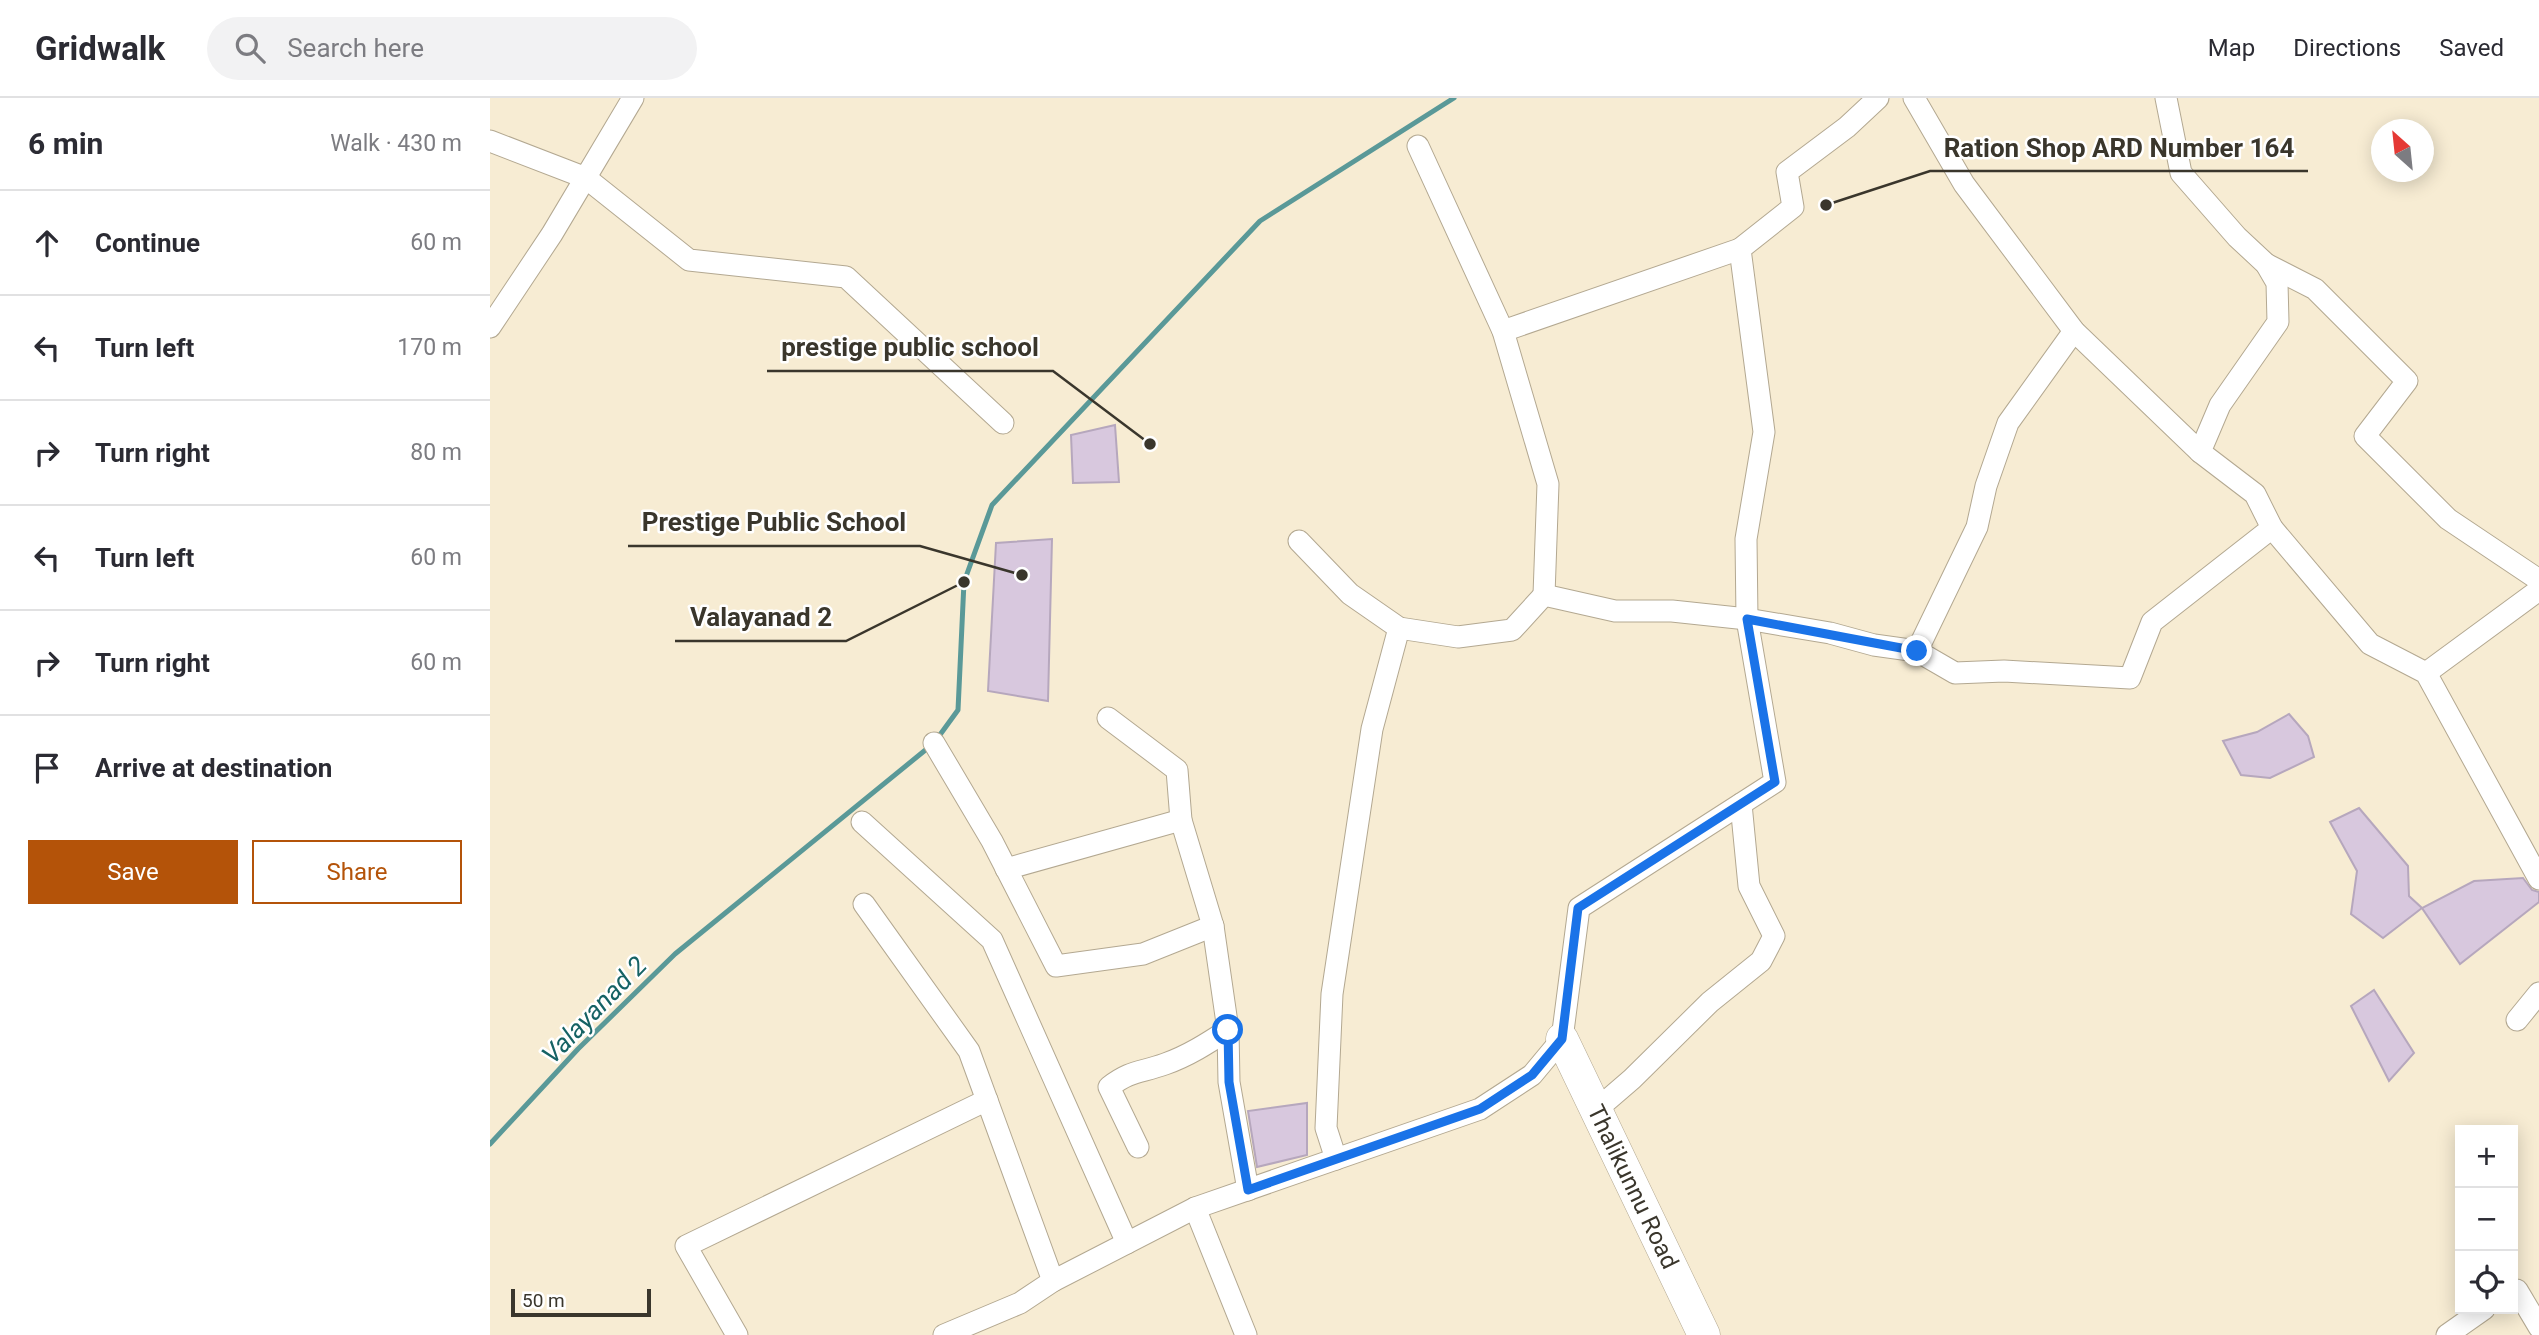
<!DOCTYPE html>
<html lang="en">
<head>
<meta charset="utf-8">
<style>
	:root { --surface:#fff; --page:#f2f2f3; --text:#2b2b33; --muted:#7c7c81; --line:#e1e1e2; --accent:#b45309 }
	body { margin:0; font-family:Roboto,sans-serif; background:var(--page); color:var(--text) }
	.controls { position:absolute; right:21px; bottom:21px; display:grid; overflow:hidden; border-radius:0px; box-shadow:0 4px 18px #0003 }
	.controls button { width:63px; height:63px; display:grid; place-items:center; padding:0; border:0; border-bottom:2px solid var(--line); background:var(--surface); color:var(--text); font:35px sans-serif }
	.compass { position:absolute; left:1881px; top:21px; width:63px; height:63px; border-radius:50%; background:var(--surface); box-shadow:0 4px 18px #0003; rotate:333deg }
	.scale { position:absolute; left:21px; bottom:18px; width:140px; box-sizing:border-box; padding-left:7px; border:4px solid #3a362c; border-top:0; font-size:19px; line-height:24px; white-space:nowrap; color:#3a362c; -webkit-text-stroke:5px #fff; paint-order:stroke }
	.stop { position:absolute; width:21px; height:21px; margin:-16px; border:5px solid #1a73e8; border-radius:50%; background:#fff }
	.stop.end { background:#1a73e8; border-color:#fff; box-shadow:0 2px 7px #0008 }
	.list { margin:0; padding:0; list-style:none }
	h2 { display:flex; justify-content:space-between; align-items:center; height:91px; margin:0; padding:0 28px; font-size:30px }
	h2 small { font-size:23px; font-weight:400; color:var(--muted) }
	.list li { display:grid; grid-template-columns:46px 1fr auto; gap:21px; align-items:center; box-sizing:border-box; height:105px; padding:0 28px; border-top:2px solid var(--line) }
	.list b { display:block; font-size:26px; white-space:nowrap }
	.list em { font-size:23px; font-style:normal; color:var(--muted) }
	.actions { display:flex; gap:14px; padding:21px 28px }
	.actions a { flex:1; padding:16px 0; border:2px solid var(--accent); border-radius:0px; text-align:center; font-size:24px; color:var(--accent) }
	.actions .main { background:var(--accent); color:#fff }
	.icon { flex:none; width:38px; height:38px; fill:none; stroke:currentColor; stroke-width:2; stroke-linecap:round; stroke-linejoin:round }
	.map { position:relative; flex:none; width:2049px; height:1237px; overflow:hidden }
	header { display:flex; align-items:center; gap:42px; box-sizing:border-box; height:98px; padding:0 35px; background:var(--surface); border-bottom:2px solid var(--line) }
	header strong { font-size:33px }
	nav { display:flex; gap:38px; margin-inline-start:auto; font-size:24px }
	.search { width:490px; height:63px; background:var(--page); display:flex; align-items:center; gap:18px; box-sizing:border-box; padding:0 24px; border-radius:38px; color:var(--muted); font-size:26px }
	main { display:flex }
	aside { flex:1; background:var(--surface) }
	.map>svg:first-child { display:block }
	.lines { fill:none; stroke-linecap:round; stroke-linejoin:round }
	.stream { stroke:#5a9998; stroke-width:5 }
	.building { fill:#d8c8de; stroke:#b6a7bd; stroke-width:2 }
	.street-casing { stroke:#b3a891; stroke-width:23 }
	.secondary-casing { stroke:#b3a891; stroke-width:33 }
	.street { stroke:#fff; stroke-width:21 }
	.secondary { stroke:#fff; stroke-width:32 }
	.route { stroke:#1a73e8; stroke-width:9 }
	.labels { text-anchor:middle; stroke-width:5; stroke-linejoin:round; paint-order:stroke }
	.street-label { font-size:24px; fill:#3a362c; stroke:#fff }
	.water-label { font-size:26px; font-style:italic; fill:#156264; stroke:#fff }
	.leader { fill:none; stroke:#3a362c; stroke-width:2.5 }
	.callout-dot { fill:#3a362c; stroke:#fff; stroke-width:2.5 }
	.callout-label { font-size:26px; text-anchor:middle; font-weight:bold; fill:#3a362c; stroke:#fff; stroke-width:5; stroke-linejoin:round; paint-order:stroke }
</style>
</head>
<body>
<header>
<strong>Gridwalk</strong>
<div class="search"><svg class="icon" aria-label="search" viewBox="0 0 24 24"><circle cx="10" cy="10" r="6"/><path d="M15 15l6 6"/></svg>Search here</div>
<nav><a>Map</a><a>Directions</a><a>Saved</a></nav>
</header>
<main>
<aside>
<h2>6 min<small>Walk · 430 m</small></h2>
<ul class="list">
<li><svg class="icon" aria-label="ahead" viewBox="0 0 24 24"><path d="M12 20V5M6 11l6-6 6 6"/></svg><div><b>Continue</b></div><em>60 m</em></li>
<li><svg class="icon" aria-label="left" viewBox="0 0 24 24"><path d="M17 20v-9H6M10 6l-5 5 5 5"/></svg><div><b>Turn left</b></div><em>170 m</em></li>
<li><svg class="icon" aria-label="right" viewBox="0 0 24 24"><path d="M7 20v-9h11M14 6l5 5-5 5"/></svg><div><b>Turn right</b></div><em>80 m</em></li>
<li><svg class="icon" aria-label="left" viewBox="0 0 24 24"><path d="M17 20v-9H6M10 6l-5 5 5 5"/></svg><div><b>Turn left</b></div><em>60 m</em></li>
<li><svg class="icon" aria-label="right" viewBox="0 0 24 24"><path d="M7 20v-9h11M14 6l5 5-5 5"/></svg><div><b>Turn right</b></div><em>60 m</em></li>
<li><svg class="icon" aria-label="arrive" viewBox="0 0 24 24"><path d="M6 21V4h12l-3 4 3 4H6"/></svg><div><b>Arrive at destination</b></div></li>
</ul>
<div class="actions"><a class="main">Save</a><a>Share</a></div>
</aside>
<div class="map">
<svg width="2049" height="1237" viewBox="0 0 2049 1237">
	<rect width="100%" height="100%" fill="#f7ecd3"/>
	<g class="lines">
		<!-- stream -->
		<path class="stream" d="M0,1046l88,-95 97,-95 259,-211 24,-33 6,-128 28,-77 268,-284 194,-123"/>
	</g>
	<!-- building -->
	<g class="building">
		<path d="M625,327l4,57 -46,1 -2,-48z"/>
		<path d="M562,441l-4,162 -60,-10 8,-148z"/>
		<path d="M1799,616l19,22 6,21 -44,21 -29,-3 -18,-34 34,-9z"/>
		<path d="M1869,710l49,58 1,30 13,12 -39,30 -32,-24 6,-43 -27,-49z"/>
		<path d="M2033,780l9,12 7,2v10l-79,62 -38,-56 52,-27z"/>
		<path d="M1884,892l40,63 -25,28 -38,-75z"/>
		<path d="M817,1005v52l-50,12 -9,-56z"/>
	</g>
	<g class="lines">
		<!-- street casing -->
		<g class="street-casing">
			<g id="street">
				<path d="M1424,0l50,86 110,147 126,121"/>
				<path d="M0,43l96,37 103,82 157,17 157,146"/>
				<path d="M928,48l85,185 45,153 -4,111"/>
				<path d="M1776,166l49,25 92,92 -42,55 83,83 91,61"/>
				<path d="M0,229l62,-93 81,-136"/>
				<path d="M1013,233l237,-82"/>
				<path d="M1782,430l98,116 56,29 113,206"/>
				<path d="M809,443l51,53 49,34 59,9 54,-7 32,-35 71,16h57l75,8 83,14 44,12 43,6 38,22 49,-2 126,7 22,-56 120,-94 -17,-34 -55,-42 20,-47 58,-83 -1,-39 -11,-19 -29,-27 -56,-64 -15,-75"/>
				<path d="M1427,553l60,-124 9,-41 22,-63 66,-92"/>
				<path d="M1936,575l113,-83"/>
				<path d="M444,645l58,98 64,125 87,-12 70,-28 -32,-106 -4,-50 -69,-52"/>
				<path d="M372,724l130,118 135,303"/>
				<path d="M516,771l175,-49"/>
				<path d="M374,806l105,147 84,230"/>
				<path d="M723,828l15,104 1,52 19,108"/>
				<path d="M2027,922l22,-27"/>
				<path d="M1106,1012l36,-31 78,-77 51,-41 13,-25 -25,-50 -8,-82"/>
				<path d="M648,1049l-29,-60c22,-17 31,-14 56,-23 23,-8 43,-21 63,-34"/>
				<path d="M846,1061l-10,-31 6,-134 40,-265 27,-101"/>
				<path d="M705,1110l51,127"/>
				<path d="M2023,1194l4,-2 22,37"/>
				<path d="M247,1237l-51,-89 301,-146"/>
				<path d="M454,1237l76,-32 33,-22 142,-73 285,-99 52,-34 30,-36 17,-131 196,-126 -28,-163 -1,-80 18,-107 -24,-183 53,-42 -6,-35 60,-45 31,-29"/>
				<path d="M1957,1237l37,-26"/>
			</g>
		</g>
		<!-- secondary casing -->
		<g class="secondary-casing">
			<g id="secondary">
				<path id="s1" d="M1072,941l142,296"/>
			</g>
		</g>
		<!-- street -->
		<use href="#street" class="street"/>
		<!-- secondary -->
		<use href="#secondary" class="secondary"/>
	</g>
	<g class="lines">
		<!-- route -->
		<path class="route" d="M738,932l1,52 19,108 232,-81 52,-34 30,-36 16,-131 197,-126 -28,-163 170,32"/>
	</g>
	<g class="labels">
		<!-- street labels -->
		<g class="street-label">
			<text dy="8" stroke="none"><textPath href="#s1" startOffset="164">Thalikunnu Road</textPath></text>
		</g>
		<!-- water labels -->
		<g class="water-label">
			<text transform="translate(104 912) rotate(-46)" y="9">Valayanad 2</text>
		</g>
	</g>
	<!-- callouts -->
	<path class="leader" d="M1336 107L1440 73H1818M660 346L563 273H277M532 477L430 448H138M474 484L356 543H185"/>
	<g class="callout-dot">
		<circle cx="1336" cy="107" r="7"/>
		<circle cx="660" cy="346" r="7"/>
		<circle cx="532" cy="477" r="7"/>
		<circle cx="474" cy="484" r="7"/>
	</g>
	<g class="callout-label">
		<text x="1629" y="59">Ration Shop ARD Number 164</text>
		<text x="420" y="258">prestige public school</text>
		<text x="284" y="433">Prestige Public School</text>
		<text x="271" y="528">Valayanad 2</text>
	</g>
</svg>
<div class="controls">
<button>+</button>
<button>−</button>
<button><svg class="icon" aria-label="locate" viewBox="0 0 24 24"><circle cx="12" cy="12" r="6"/><path d="M12 2v4M12 18v4M2 12h4M18 12h4"/></svg></button>
</div>
<svg class="compass" viewBox="-18 -18 36 36"><path d="M0-13l5 13h-10z" fill="#e53935"/><path d="M0 13l5-13h-10z" fill="#7c7c81"/></svg>
<div class="scale">50 m</div>
<div class="stop" style="left:738px;top:932px"></div>
<div class="stop end" style="left:1427px;top:553px"></div>
</div>
</main>
</body>
</html>
